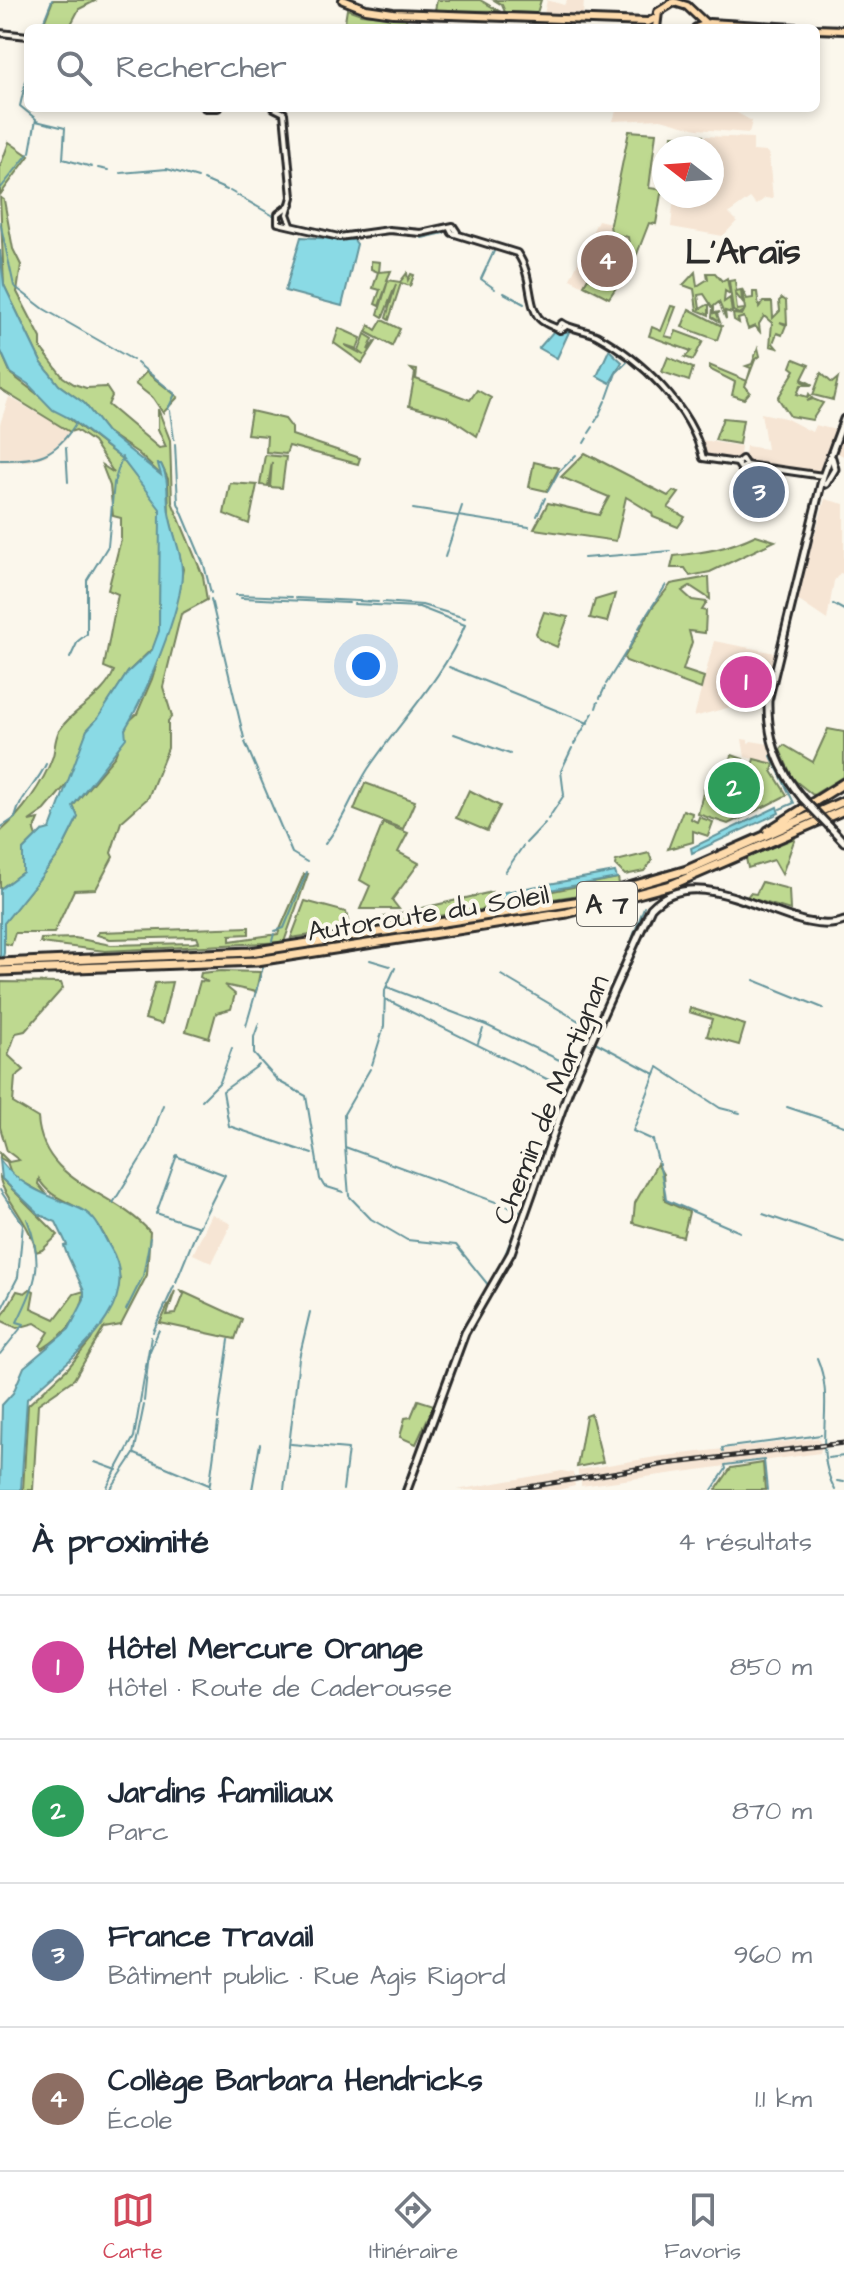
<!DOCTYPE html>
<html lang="fr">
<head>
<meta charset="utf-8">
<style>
	:root { --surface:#fff; --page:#f6f6f7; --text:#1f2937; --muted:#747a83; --line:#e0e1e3; --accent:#d1495b }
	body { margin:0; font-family:"Architects Daughter",sans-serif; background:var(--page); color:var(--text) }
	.compass { position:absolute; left:652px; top:136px; width:72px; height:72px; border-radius:50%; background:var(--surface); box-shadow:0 4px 12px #0003; rotate:287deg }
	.you { position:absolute; left:366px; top:666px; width:28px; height:28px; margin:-20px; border:6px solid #fff; border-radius:50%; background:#1a73e8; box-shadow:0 0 0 12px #1a73e833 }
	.badge { display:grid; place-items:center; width:52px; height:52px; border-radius:50%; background:var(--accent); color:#fff; font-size:26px; font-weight:700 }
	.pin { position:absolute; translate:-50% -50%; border:4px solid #fff; box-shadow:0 2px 8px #0006 }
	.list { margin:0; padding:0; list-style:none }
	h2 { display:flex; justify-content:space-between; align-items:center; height:104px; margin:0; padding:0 32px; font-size:34px }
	h2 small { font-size:26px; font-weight:400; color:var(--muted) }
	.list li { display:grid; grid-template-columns:52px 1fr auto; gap:24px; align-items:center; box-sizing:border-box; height:144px; padding:0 32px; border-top:2px solid var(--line) }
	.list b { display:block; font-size:30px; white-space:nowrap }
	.list p { margin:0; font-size:26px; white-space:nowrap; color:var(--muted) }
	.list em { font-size:26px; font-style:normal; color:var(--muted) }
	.icon { flex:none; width:44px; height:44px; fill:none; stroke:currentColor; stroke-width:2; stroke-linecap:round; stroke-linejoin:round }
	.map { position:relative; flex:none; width:844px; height:1490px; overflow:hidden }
	.search { position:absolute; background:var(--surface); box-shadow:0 4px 12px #0003; left:24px; right:24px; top:24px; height:88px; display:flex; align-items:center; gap:20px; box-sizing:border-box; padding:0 28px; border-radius:12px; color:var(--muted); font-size:30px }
	.sheet { height:680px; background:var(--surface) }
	nav { display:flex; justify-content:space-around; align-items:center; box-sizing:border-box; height:112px; border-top:2px solid var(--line); background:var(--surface); font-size:22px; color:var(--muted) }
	nav a { display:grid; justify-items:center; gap:4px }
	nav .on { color:var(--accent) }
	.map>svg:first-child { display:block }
	.built { fill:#f6e5d4 }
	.green { fill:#bed990; stroke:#74825e; stroke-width:2 }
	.water { fill:#8adae5; stroke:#64949b; stroke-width:2 }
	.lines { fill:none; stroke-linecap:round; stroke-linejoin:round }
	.stream { stroke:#64949b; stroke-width:2 }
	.tertiary-casing { stroke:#2b2b2b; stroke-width:10 }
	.secondary-casing { stroke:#2b2b2b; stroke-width:11 }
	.primary-casing { stroke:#2b2b2b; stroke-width:12 }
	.motorway-casing { stroke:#2b2b2b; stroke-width:13 }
	.tertiary { stroke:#fbf7ec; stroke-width:4 }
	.secondary { stroke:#fbf7ec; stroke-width:5 }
	.primary { stroke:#fedbac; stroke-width:6 }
	.motorway { stroke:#fedbac; stroke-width:7 }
	.rail-casing { stroke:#2b2b2b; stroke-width:5 }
	.rail { stroke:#fbf7ec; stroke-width:2; stroke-dasharray:6; stroke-linecap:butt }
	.secondary-bridge-casing { stroke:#2b2b2b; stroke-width:11; stroke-linecap:butt }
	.secondary-bridge { stroke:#fbf7ec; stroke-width:5 }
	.labels { text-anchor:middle; stroke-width:8; stroke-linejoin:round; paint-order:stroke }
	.shield { fill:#fbf7ec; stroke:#696865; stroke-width:2 }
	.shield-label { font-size:26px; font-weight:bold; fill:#2b2b2b }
	.street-label { font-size:28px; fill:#2b2b2b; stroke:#fbf7ec }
	.district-label { font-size:36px; font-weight:bold; fill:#2b2b2b; stroke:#fbf7ec }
</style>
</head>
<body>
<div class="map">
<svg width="844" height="1490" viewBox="0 0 844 1490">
	<rect width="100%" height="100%" fill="#fbf7ec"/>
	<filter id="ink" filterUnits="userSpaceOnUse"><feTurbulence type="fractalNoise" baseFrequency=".0125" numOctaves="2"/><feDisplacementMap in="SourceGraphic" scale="16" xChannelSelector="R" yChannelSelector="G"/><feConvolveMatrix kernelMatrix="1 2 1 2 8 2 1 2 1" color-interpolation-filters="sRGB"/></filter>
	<g filter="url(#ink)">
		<!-- built -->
		<g class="built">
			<path d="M547,0l17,5 3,-5h17l-1,15 -39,-1z"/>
			<path d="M617,108h111l24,13 -3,12 -52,-4 -36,-10 -48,2z"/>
			<path d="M705,136l48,2v13l14,1 2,4 4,43 -8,-1 -8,7 -7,-7 -21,15 8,8 -14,15 -52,-9 3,-31 24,4 3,-4h11v-48h-7z"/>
			<path d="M598,220l47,11 -8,27 -28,41 -39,-20z"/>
			<path d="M9,397l61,35 -4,8 -20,16 -16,5 -30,1v-38z"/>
			<path d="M761,413l24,5 27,14 3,-7 29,7v24l-14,-6 -11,23 -70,-11 -4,-7 1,-9 21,3z"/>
			<path d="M700,440l41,6 -1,9 -7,5 -27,-5z"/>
			<path d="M752,468l34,6 -6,28 -33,-5z"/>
			<path d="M825,499l19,5v70l-4,-1 -6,8 -7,39 -31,-21z"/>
			<path d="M714,641l61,12 -12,45 -69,19z"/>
			<path d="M742,739l6,1v4l3,-3 18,3 5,20 -29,-7z"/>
			<path d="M212,1214l19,10 -19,39 -19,-9z"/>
			<path d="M818,1438l2,5 -5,1v5h6l-1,4 -239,33v-11h-3v-5l78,-13z"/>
			<path d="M562,1471l11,2 2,13 -18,4h-100z"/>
		</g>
		<!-- green -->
		<g class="green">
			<path d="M53,0h38l4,1 -16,8 -10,19h-27z"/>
			<path d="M437,0h43l19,11 -64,-1z"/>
			<path d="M494,0h47l-4,13 -32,-1 -3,-7z"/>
			<path d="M347,9l14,5 45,4 1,10h-63z"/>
			<path d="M629,131l27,2 -7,55 15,2v4h-3l-5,30 -7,-1 -14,36 -26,39 -25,-13 4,-7 20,7c3,-14 9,-25 13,-41l8,1 -1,-8 -17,-4 -1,-9z"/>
			<path d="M672,135l31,1v12h-32z"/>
			<path d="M9,142l20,14 -29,39v-28z"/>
			<path d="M0,197l4,3 9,49 8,16 -4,27 24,46v10l22,29 11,7 12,4 20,-1 6,9 -4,9 51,43 7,-1 -8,-18v-20l12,31 2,62 31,74 4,24 -26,14 -18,73 9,29 -4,5v27l-20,50 -27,24 -10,31 2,4 -17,32 -22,1 -20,43h-39l-4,12 -8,-2 1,-20 56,-70 18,-36 -5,-11 42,-50 13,-34 9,-8 15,-35 27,-87 4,-23 -14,-53 -1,-37 -7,-15 1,12 -24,-23 -31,-21 -23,-29 -25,-18 -18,-23 -37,-77z"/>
			<path d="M371,261l9,1 -1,10 12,-1 -4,9 13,2 7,-9 1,7 3,-6 3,1 -4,11 -9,-3 -12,37 -3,-2 10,-34 -13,33 -5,-3 10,-33 -9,25 -4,-2 5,-14 -7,-2 5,-16 -7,-3z"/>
			<path d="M695,272l2,14 11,-7 -1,-6h8l7,8 5,-3 3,16 -5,-3 -1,11 6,-4 2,15 -7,-2 1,8 -7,-17 -5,4v7l6,-1 -3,2 3,8 -8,-5 1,-9 -9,-14 -6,1 2,14 9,-5v11l-12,-5 -3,-21 -11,-4z"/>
			<path d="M735,280l1,11 5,-1 1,12 -7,-9 2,17 8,-1 -3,-20 5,10 6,-1v-6h4l2,15 4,-5h9l1,16 7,-7 -1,-10 3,-3 4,3 1,23 -7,-2 6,3 -4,10 -5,-2 -4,10 4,5 -7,-2 2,-23 -8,-7 -5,8 1,8 -5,-6 -7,3 -4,-12 -6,2 1,4 -5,-3 -1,-6 9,1 2,-4 -5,3 -6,-3 -4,-30z"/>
			<path d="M671,306l5,1 -11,29 8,2 3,-7 27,10 -10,19 -8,-3 6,-6 -42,-15 3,-9 9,4z"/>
			<path d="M689,309l33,17 -5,14 -35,-13z"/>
			<path d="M382,320l18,9 -8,17 -26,-14 3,-7 7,5z"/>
			<path d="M339,328l22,10 -4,11 -12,-4 19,10 -5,-4 6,-17 8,5 -5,11 9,-10 -15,23 -28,-20z"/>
			<path d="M758,348l2,8 -5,4 -10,26 5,6 -6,7 -12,-4 3,-13 -26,-13v-4l38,16 4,-13 -5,-2 6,-2z"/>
			<path d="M0,349l11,25 111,85 35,44 4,6 -2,122 -5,16 -26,25 -30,47 -11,11 -15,48 -27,32 -16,11 10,-2 -5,12 2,6 -13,13v22l-23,17v-57c22,-19 43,-48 53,-76 2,-8 2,-18 6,-25 15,-24 44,-32 55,-60l-10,-4 14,-73 -10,-4 13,-51v-21l-8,-2 -3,-30 -8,-21 12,8 -21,-31 -17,-12 -6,2 -70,-43z"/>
			<path d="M668,357l25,11 -4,13 -27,-9z"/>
			<path d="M794,359l15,6 -7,14 11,6 -12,-4 7,4h-7l-4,9 11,3 1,-3 3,4 -5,3 6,-2 10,4 -11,17 -22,-4 -12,-18 17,-28 -4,-3z"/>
			<path d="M411,369l6,1 -1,9 54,21 7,-10 14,8 -14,38 -30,-20 -38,-10 6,-33z"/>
			<path d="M146,372l32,25 -15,16 -10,-15 -18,-14z"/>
			<path d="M821,373l11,10 6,-5 -5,22 -20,-5z"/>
			<path d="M251,411l34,8 7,9v7l68,23 -2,6 -69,-18 -3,8 -20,-2 1,-16 -20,-2z"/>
			<path d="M723,418l20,2 -4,24 -24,-4z"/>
			<path d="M585,453l83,43 5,-5 6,2 -11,15 17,9 -7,10 -25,-10 -1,-4 -26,-16 -10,44 -82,-12 14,-26 51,12 10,-18 -48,-20z"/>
			<path d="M265,455l21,2 -4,31 -12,-1 2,-25 -4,24 -8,-1z"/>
			<path d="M534,462l25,6 -12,23 -18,-4z"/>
			<path d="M230,483l27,2 -8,39 -25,-10z"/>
			<path d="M756,535l19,6 -65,31 -20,4 -5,-8h-14l3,-12c32,-4 53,-7 82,-21z"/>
			<path d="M709,577l1,22 -20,-13 -8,5 10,9 15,2 -5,8 4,1 -1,22 -16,-2 3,11 -9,28 21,7 -3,12 -75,-28 -2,-3 28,-50 19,-24z"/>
			<path d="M615,594l-8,28 -17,-4 5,-18z"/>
			<path d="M544,612l24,5 -11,30 -18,-8 -3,-6z"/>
			<path d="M828,729l16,3v44l-31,19 -20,-16 -13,-29 4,-5 29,17z"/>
			<path d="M732,755l11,4 -2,10 9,3 4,-13 20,5 -2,7 15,24 -49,25 9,-43 -11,43 -8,4 -30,-10 7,-29 18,6z"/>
			<path d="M365,783l50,18 -12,28 -49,-19z"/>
			<path d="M469,790l31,16 -13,25 -31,-13z"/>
			<path d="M683,810l9,3 -1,6 6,3 2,-5 14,5 -5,14 -15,-5v11l-25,7z"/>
			<path d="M383,823l25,10 -10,19 21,11 -27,37 7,9h-39l10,-23 -10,-6z"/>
			<path d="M795,838l-13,36 -8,-14 -26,8 -2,-10z"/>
			<path d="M649,853l3,8 -8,10 -19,4 -10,-10 1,-4z"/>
			<path d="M304,874h4l-24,68 -179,9 -65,-8 1,-4 34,-1 36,7 82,-2 6,-1 -2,-5 -87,2 -13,-4 2,-3 150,-5v7l-19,1v6l48,-7z"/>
			<path d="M618,878l1,6 -40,11 -288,43 14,-37 41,11 3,13 143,-33 2,9h9z"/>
			<path d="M762,882l27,7 1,21 -43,-13 3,-4 6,1z"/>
			<path d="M221,971l39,1 -4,20 -32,-7 11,9 -4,15 -15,4 -7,25 -23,-7 14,-50 8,1 -8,-5 1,-4z"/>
			<path d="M1,982l60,1 2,5 -38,43 -9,2 -8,22 16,15 -9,7 -2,26 25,15c5,67 75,71 112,114l-3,43 -26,50 -17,3 -30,51 -36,25 -5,86h-10l5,-85 40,-37 23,-28 29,-60c-7,-24 -12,-47 -31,-64 -16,-15 -39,-16 -50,-37l-1,5 10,12 -36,-20 -5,-14 -7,-4v-5l9,9 10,-2 -12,-9 -7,-24z"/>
			<path d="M172,982l-10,42 -17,-5 10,-36z"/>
			<path d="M690,1008l55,17 -6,20 -32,-9 5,-17 -23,-7z"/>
			<path d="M657,1164l6,10 2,27 24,11 -6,25 -50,-14 2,-20z"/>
			<path d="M0,1177l58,58 -16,15 -6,2c-4,-27 -36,-59 -36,-75z"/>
			<path d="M30,1289l4,2 -3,17 24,11 19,-25 10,-3c-1,27 -21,45 -42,58l-2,-3 9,-14 -14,-9 -18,5 -17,-8 17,-29 8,2z"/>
			<path d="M179,1290l63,29 -7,20 -75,-16 15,-32 -8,24 9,-1 8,-20z"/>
			<path d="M418,1400l16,5 -18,39 -16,-7 5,-19 6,-1z"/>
			<path d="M591,1414l12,48 -26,5 9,-51z"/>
			<path d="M763,1463l2,27h-49l15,-22z"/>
		</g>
		<!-- water -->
		<g class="water">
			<path d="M301,237l53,3 3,4 -15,62 -57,-15z"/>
			<path d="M0,250l4,35 37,77 18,23 25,18 23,29 54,43 -3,-11h3c10,18 4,34 9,54 3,17 12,35 12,53 1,38 -39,129 -57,158l1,9 -53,68 5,11 -18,36 -56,70v30l-4,16v-80l23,-17v-22l19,-19 8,-2 37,-99 11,-12 30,-46 24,-22 7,-19 1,-122 -38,-50 -51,-40 -18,-9 -25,-26 -17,-11 -11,-24z"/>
			<path d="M553,332h16l-12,26 -18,-10z"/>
			<path d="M609,350l13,12 -12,21 -13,-7z"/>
			<path d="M777,807l2,6 -87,40 -1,-5z"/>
			<path d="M615,872l2,6 -123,22v-5l11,-3z"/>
			<path d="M0,1160c20,27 47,35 76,47 21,8 24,23 34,40 38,61 -46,115 -83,152l-6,91h-21l2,-85 11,-12 11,-26 45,-38 15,-29v-9l-18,-39 -2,-6 3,-1 -11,-23 -16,-7 -38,-36z"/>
		</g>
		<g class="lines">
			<!-- stream -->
			<g class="stream">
				<path d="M41,28l11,-28"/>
				<path d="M28,72l-8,34 16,13 -6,33"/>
				<path d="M198,108l15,3"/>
				<path d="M36,121l29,7 -2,31 29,8"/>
				<path d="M98,168l10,2"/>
				<path d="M121,173l46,-4 31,9"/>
				<path d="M204,180l23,10"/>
				<path d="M0,189l28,-35"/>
				<path d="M230,191l42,24"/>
				<path d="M0,222l14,64 30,23 89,51"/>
				<path d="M422,238l22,-5"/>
				<path d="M466,240l9,2"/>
				<path d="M495,249l-14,30 14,10"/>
				<path d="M504,293l20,11"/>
				<path d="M137,363l38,31 -7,15"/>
				<path d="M607,398l9,-25 11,-11"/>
				<path d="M170,411l4,28"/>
				<path d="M600,412l5,-11"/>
				<path d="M595,422l5,-8"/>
				<path d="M589,433l4,-6"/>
				<path d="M584,443l3,-5"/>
				<path d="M175,444l3,59 26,62 7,28"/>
				<path d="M66,448l2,34"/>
				<path d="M0,460c38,0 55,-3 76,-37"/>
				<path d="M548,491l10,-18 18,-18"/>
				<path d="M413,509l116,18"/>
				<path d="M537,516l8,-18"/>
				<path d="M445,557l17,-51"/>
				<path d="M584,558l87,-7"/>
				<path d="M236,595l56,2"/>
				<path d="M241,598l108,5"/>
				<path d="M296,598l82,4"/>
				<path d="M211,599l33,139"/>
				<path d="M383,602l39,3 43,13"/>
				<path d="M833,604l11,6"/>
				<path d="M644,619l22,-34"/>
				<path d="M639,628l4,-7"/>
				<path d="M629,648l8,-16"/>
				<path d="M70,658l8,-17 9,-7v-54l21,-34 6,-63 8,-26"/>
				<path d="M449,667l139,56"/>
				<path d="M606,684l20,-32"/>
				<path d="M600,698l5,-11"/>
				<path d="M596,708l2,-6"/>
				<path d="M454,734l56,20"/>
				<path d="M245,742l47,111 15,9"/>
				<path d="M574,744l19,-31"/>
				<path d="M771,756l23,47 -14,6"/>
				<path d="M548,819l16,-24 -3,-24 11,-23"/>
				<path d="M0,828l15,-10c6,-24 21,-32 31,-54"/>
				<path d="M526,843l19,-20"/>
				<path d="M325,844c19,-23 27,-50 43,-75 32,-48 75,-90 97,-144l-46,-18 -65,-3"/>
				<path d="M505,872l18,-26"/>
				<path d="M734,900l16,5"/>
				<path d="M275,931l9,-3 23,-56"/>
				<path d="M272,941l2,-7"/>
				<path d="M370,960l20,6"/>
				<path d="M619,974l25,-67"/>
				<path d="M501,975l93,55"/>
				<path d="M754,980l69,28"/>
				<path d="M387,987l99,38 90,43"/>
				<path d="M385,999l182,90"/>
				<path d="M259,1023l-5,14v17l24,27 28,15 14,83 4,7 19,6"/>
				<path d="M246,1026l17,-59"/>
				<path d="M595,1042l60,32 3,-7 62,41 20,5"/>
				<path d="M478,1043l5,-14"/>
				<path d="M259,1065l-36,26 6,35 83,28"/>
				<path d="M372,1065l12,-39 1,-36 10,-22"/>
				<path d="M370,1069l-26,45 1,33 178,65"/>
				<path d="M655,1074l-22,57 20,9c4,21 11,38 13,60l74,32"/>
				<path d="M202,1100l18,-18 12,-34"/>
				<path d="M787,1107l57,19"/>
				<path d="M345,1147l4,49 22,23 36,21 49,5 33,41"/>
				<path d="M0,1190l23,34 -5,53 -18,35"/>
				<path d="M113,1203l36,-58 14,-40"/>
				<path d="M523,1210l57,-150"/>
				<path d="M156,1213l43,14 26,-52 -49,-19"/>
				<path d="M156,1214l21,-59"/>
				<path d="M763,1214l81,28"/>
				<path d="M500,1267l22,-54"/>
				<path d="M176,1282l22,-54"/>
				<path d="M126,1310l17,-34 7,-38"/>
				<path d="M153,1332l21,-46"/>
				<path d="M460,1338l24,-43"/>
				<path d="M0,1354l24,-30 -7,-2c20,-40 27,-60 10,-103"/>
				<path d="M817,1358c20,46 -6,86 18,132"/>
				<path d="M451,1363l8,-22"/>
				<path d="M144,1401l5,-48 10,-23"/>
				<path d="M436,1403l13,-34"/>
				<path d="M218,1419l11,-79"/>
				<path d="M433,1426l10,-21"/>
				<path d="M291,1444l57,5 -5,41"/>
				<path d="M723,1451l-1,-3 99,-13"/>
				<path d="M135,1454l74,31"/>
				<path d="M828,1458l16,-2"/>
				<path d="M95,1462l22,8"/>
				<path d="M837,1481l7,1"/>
				<path d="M107,1487l27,-50 17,-100"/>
				<path d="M110,1490l24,-36 10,-49"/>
				<path d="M209,1490l9,-67"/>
				<path d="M252,1490l8,-46"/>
				<path d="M284,1490l15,-132 11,-46"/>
				<path d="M402,1490l33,-84"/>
				<path d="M712,1490l14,-21 -1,-4 39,-5 3,30"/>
			</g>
			<!-- tertiary casing -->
			<g class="tertiary-casing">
				<g id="tertiary">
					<path d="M0,33l28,3"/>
					<path d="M205,108h13"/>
					<path d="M274,108l10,5 8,84 -5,17 4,11"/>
					<path d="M291,204l-13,10v9l61,14 50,-7 32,3 32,-7 4,6"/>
					<path d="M450,229l2,4 65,20c16,22 10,50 22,65 6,7 15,8 21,12l5,-3"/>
					<path d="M558,327l4,-4c8,6 23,7 34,12 45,24 95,72 107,123l34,5 4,6 5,-4"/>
					<path d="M737,463l5,-4 4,6 77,11"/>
				</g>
			</g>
			<!-- secondary casing -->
			<g class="secondary-casing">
				<g id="secondary">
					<path d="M826,484l9,-15 -3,-11"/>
					<path d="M803,799c-24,-28 -36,-62 -35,-98l55,-225 21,-57"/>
					<path d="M829,826l15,16"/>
					<path d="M407,1490l58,-157 46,-80 58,-163 82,-182c53,-55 142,34 193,13"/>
				</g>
			</g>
			<!-- primary casing -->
			<g class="primary-casing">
				<g id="primary">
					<path d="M343,0l23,9 27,4 255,9 8,-4"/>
					<path d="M656,28l2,-16 16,-10 13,4 18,17"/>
					<path d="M696,28l13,-5 87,5"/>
					<path d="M816,29l28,1"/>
				</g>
			</g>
			<!-- motorway casing -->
			<g class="motorway-casing">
				<g id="motorway">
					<path d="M768,831l76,-48"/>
					<path d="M0,963l250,-11 331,-51 106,-31 157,-69"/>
					<path d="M0,971l257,-10 310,-48 104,-28 173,-75"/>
				</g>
			</g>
			<!-- tertiary -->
			<use href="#tertiary" class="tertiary"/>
			<!-- secondary -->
			<use href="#secondary" class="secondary"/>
			<!-- primary -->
			<use href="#primary" class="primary"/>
			<!-- motorway -->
			<use href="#motorway" class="motorway"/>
			<!-- rail casing -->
			<g class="rail-casing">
				<path id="rail" d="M510,1490l156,-26 178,-21"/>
			</g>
			<!-- rail -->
			<use href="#rail" class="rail"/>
			<!-- secondary-bridge casing -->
			<g class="secondary-bridge-casing">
				<path id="secondary-bridge" d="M803,799l26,27"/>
			</g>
			<!-- secondary-bridge -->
			<use href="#secondary-bridge" class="secondary-bridge"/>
		</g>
	</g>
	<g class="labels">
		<!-- shield labels -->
		<rect class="shield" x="577" y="882" width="60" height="44" rx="6"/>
		<g class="shield-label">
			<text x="607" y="913">A 7</text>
		</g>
		<!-- street labels -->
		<g class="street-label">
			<text transform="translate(428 912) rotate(-9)" y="10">Autoroute du Soleil</text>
			<text transform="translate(550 1099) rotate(-68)" y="10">Chemin de Martignan</text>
		</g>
		<!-- district labels -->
		<g class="district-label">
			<text x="743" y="263">L'Araïs</text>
		</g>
	</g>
</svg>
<svg class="compass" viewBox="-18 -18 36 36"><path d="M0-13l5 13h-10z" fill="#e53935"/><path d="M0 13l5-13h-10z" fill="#747a83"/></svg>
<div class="you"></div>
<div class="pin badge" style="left:746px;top:682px;background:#d1479c">1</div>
<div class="pin badge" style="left:734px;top:788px;background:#2e9e5b">2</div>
<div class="pin badge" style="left:759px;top:492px;background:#5c6f8a">3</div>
<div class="pin badge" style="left:607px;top:261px;background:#8d6e63">4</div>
<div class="search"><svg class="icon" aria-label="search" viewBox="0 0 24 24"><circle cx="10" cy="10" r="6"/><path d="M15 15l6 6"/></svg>Rechercher</div>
</div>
<section class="sheet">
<h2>À proximité<small>4 résultats</small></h2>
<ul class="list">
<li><span class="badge" style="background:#d1479c">1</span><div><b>Hôtel Mercure Orange</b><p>Hôtel · Route de Caderousse</p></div><em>850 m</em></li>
<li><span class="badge" style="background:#2e9e5b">2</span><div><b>Jardins familiaux</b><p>Parc</p></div><em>870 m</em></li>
<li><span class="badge" style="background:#5c6f8a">3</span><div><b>France Travail</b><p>Bâtiment public · Rue Agis Rigord</p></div><em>960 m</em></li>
<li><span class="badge" style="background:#8d6e63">4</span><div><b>Collège Barbara Hendricks</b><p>École</p></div><em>1.1 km</em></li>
</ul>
</section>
<nav>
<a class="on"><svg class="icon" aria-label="map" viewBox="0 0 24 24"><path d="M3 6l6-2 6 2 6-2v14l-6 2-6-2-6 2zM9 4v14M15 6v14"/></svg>Carte</a>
<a><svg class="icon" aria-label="directions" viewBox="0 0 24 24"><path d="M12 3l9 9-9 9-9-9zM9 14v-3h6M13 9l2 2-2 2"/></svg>Itinéraire</a>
<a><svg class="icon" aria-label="saved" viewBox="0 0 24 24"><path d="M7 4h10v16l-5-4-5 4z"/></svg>Favoris</a>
</nav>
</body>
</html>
